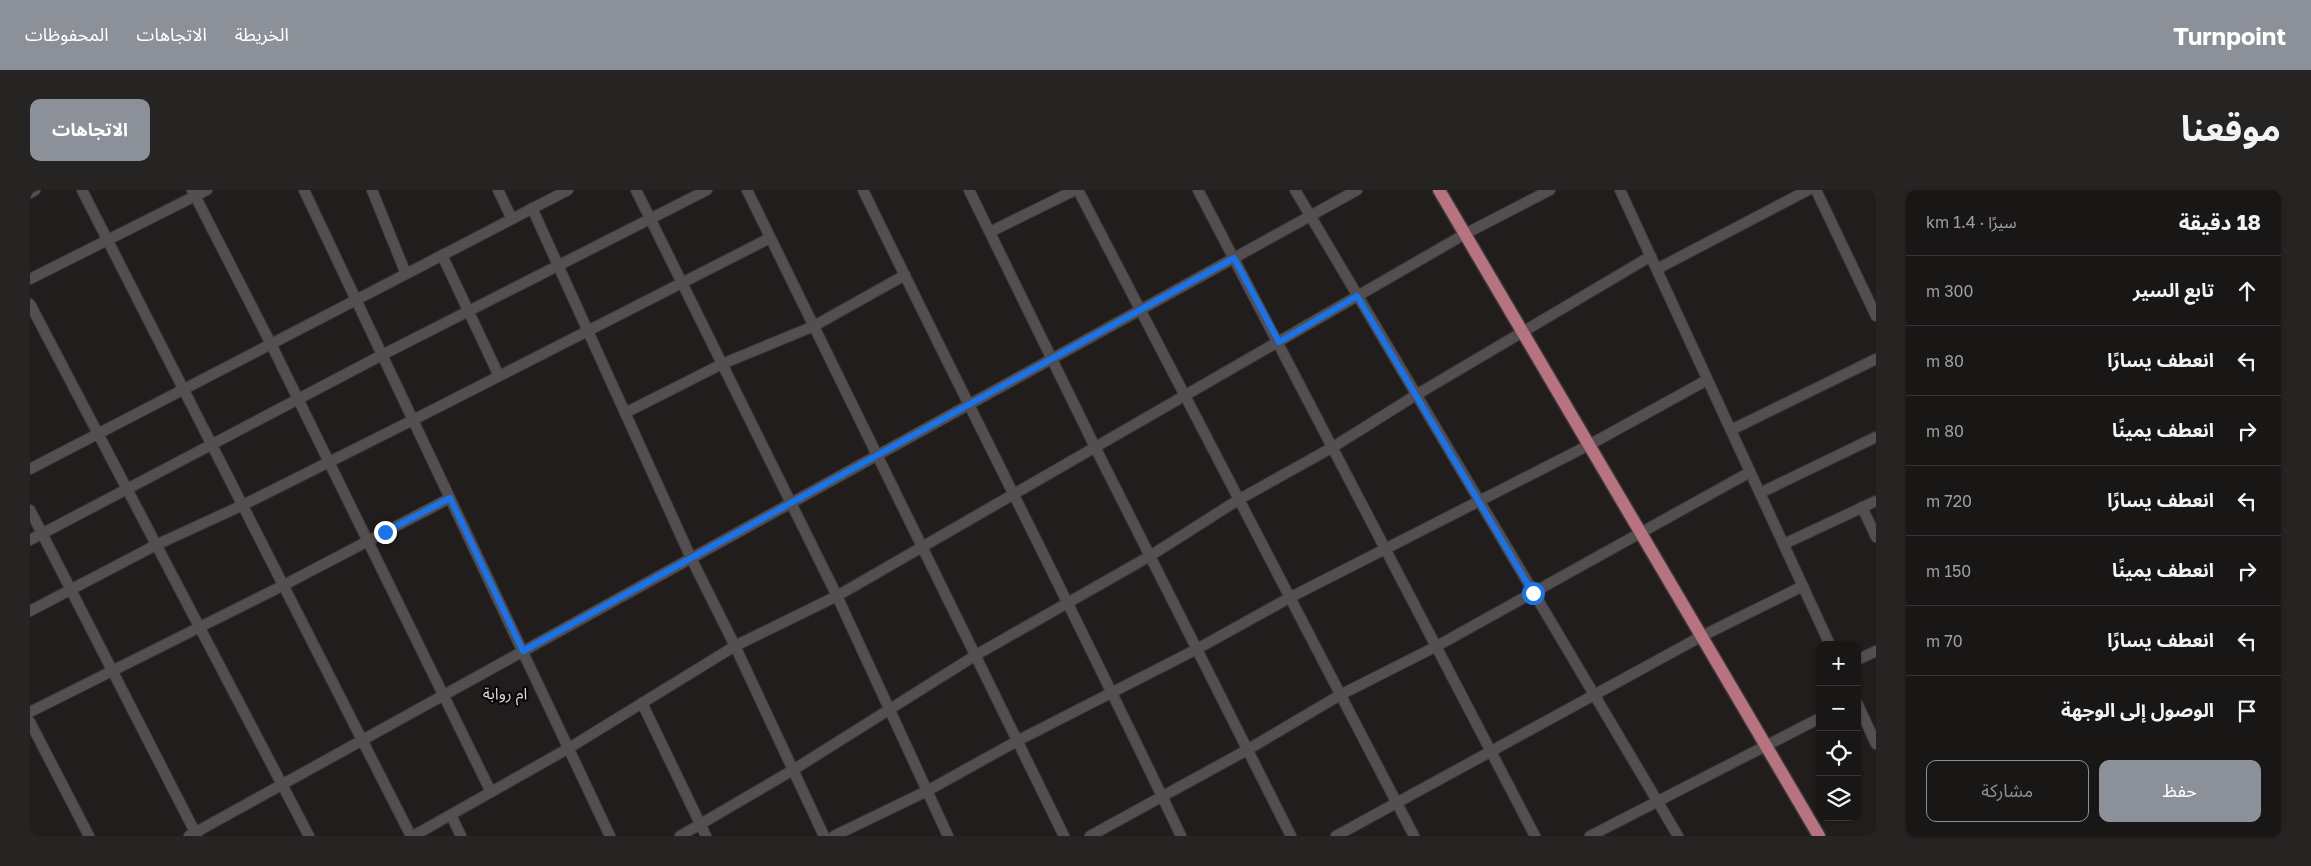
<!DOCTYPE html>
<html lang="ar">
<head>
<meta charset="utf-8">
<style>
	:root { --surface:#191616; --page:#262323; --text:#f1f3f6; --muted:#9f9fa1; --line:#373535; --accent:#8c9099 }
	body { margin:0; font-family:"Golos Text","Noto Sans Arabic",sans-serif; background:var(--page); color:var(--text); direction:rtl }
	.controls { position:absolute; right:15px; bottom:15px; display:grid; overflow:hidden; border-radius:10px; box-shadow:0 1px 4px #0004 }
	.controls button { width:45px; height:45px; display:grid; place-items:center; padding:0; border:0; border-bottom:1px solid var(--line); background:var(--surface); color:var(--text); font:25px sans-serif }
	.stop { position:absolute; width:15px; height:15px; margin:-11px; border:4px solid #1a73e8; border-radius:50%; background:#fff }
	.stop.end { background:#1a73e8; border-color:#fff; box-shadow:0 1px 5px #0008 }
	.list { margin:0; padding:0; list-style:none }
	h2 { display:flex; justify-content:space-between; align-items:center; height:65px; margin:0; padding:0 20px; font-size:21px }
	h2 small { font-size:16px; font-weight:400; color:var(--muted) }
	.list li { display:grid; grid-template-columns:32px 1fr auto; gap:15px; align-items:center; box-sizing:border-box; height:70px; padding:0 20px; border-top:1px solid var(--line) }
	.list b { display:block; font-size:19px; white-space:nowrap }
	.list em { font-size:16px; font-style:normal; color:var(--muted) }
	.actions { display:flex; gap:10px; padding:15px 20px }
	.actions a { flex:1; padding:11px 0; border:1px solid var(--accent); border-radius:10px; text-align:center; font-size:18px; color:var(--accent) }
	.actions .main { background:var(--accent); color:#fff }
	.icon { flex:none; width:28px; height:28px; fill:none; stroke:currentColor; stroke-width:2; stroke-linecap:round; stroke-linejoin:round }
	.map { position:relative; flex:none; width:1846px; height:646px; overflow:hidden; direction:ltr; border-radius:10px }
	header { display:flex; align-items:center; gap:30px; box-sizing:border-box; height:70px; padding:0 25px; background:var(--accent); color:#fff }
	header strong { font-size:24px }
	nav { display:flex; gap:28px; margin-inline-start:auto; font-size:18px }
	.intro { display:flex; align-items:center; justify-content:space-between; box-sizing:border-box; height:120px; padding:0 30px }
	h1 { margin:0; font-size:35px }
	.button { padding:12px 22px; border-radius:10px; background:var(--accent); color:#fff; font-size:18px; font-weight:700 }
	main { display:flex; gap:30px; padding:0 30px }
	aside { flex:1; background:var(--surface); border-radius:10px; box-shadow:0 1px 4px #0004 }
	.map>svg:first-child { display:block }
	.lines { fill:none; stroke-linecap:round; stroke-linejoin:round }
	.minor-casing { stroke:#3c3939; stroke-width:12 }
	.major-casing { stroke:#3c3939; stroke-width:15 }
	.minor { stroke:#534e4f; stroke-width:10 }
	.major { stroke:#b87380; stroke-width:12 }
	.route { stroke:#1a73e8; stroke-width:6 }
	.labels { text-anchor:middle; stroke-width:4.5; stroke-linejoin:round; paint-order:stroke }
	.quarter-label { font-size:16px; fill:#d9d6d6; stroke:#090708 }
</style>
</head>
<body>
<header>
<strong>Turnpoint</strong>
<nav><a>الخريطة</a><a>الاتجاهات</a><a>المحفوظات</a></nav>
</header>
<div class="intro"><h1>موقعنا</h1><a class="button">الاتجاهات</a></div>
<main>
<aside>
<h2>18 دقيقة<small>سيرًا · 1.4 km</small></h2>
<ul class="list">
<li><svg class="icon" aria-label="ahead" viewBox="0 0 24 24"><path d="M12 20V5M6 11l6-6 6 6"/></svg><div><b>تابع السير</b></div><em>300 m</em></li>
<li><svg class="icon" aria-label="left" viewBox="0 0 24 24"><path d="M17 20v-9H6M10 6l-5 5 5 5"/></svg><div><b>انعطف يسارًا</b></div><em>80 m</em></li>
<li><svg class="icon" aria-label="right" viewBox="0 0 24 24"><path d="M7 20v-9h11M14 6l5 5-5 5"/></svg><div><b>انعطف يمينًا</b></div><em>80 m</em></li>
<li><svg class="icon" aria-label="left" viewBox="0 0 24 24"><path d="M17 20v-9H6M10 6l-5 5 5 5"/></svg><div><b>انعطف يسارًا</b></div><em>720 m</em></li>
<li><svg class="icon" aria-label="right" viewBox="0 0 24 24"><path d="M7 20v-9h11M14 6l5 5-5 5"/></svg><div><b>انعطف يمينًا</b></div><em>150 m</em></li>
<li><svg class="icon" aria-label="left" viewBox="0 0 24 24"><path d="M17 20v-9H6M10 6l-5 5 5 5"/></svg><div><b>انعطف يسارًا</b></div><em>70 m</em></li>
<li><svg class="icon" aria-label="arrive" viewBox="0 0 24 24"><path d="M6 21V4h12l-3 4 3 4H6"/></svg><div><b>الوصول إلى الوجهة</b></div></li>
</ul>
<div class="actions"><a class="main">حفظ</a><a>مشاركة</a></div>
</aside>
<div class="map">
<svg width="1846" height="646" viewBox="0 0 1846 646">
	<rect width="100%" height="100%" fill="#211d1d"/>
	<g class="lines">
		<!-- minor casing -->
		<g class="minor-casing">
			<g id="minor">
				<path d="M52,0l329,646"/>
				<path d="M162,0l79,154 220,448"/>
				<path d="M274,0l306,646"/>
				<path d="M342,0l34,84"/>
				<path d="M468,0l14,29"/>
				<path d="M606,0l201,406 111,240"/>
				<path d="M717,0l317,646"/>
				<path d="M833,0c105,216 215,429 318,646"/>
				<path d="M939,0l126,257 196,389"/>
				<path d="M1048,0l336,646"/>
				<path d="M1168,0l337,646"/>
				<path d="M1265,0l383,646"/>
				<path d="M1590,0l210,455"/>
				<path d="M1786,0l60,126"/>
				<path d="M0,3l5,-3"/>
				<path d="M502,18l159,350 44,88 89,190"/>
				<path d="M960,42l85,-42"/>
				<path d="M412,65l57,121"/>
				<path d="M1627,79l151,-79"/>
				<path d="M0,89l177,-89"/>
				<path d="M0,114l279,532"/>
				<path d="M595,223l97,-49 92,-38 91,-51"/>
				<path d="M1701,240l145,-71"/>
				<path d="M0,279l538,-279"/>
				<path d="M1730,303l116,-56"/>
				<path d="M1832,317l14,30"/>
				<path d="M0,320l167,326"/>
				<path d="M0,350l352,-185 325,-165"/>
				<path d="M1754,354l92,-43"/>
				<path d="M0,421l126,-66 87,-40 170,-85 357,-182"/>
				<path d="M1827,470l19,-9"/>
				<path d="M612,513l64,133"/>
				<path d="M1827,513l19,41"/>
				<path d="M0,522l254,-127 166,-87"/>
				<path d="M0,532l59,114"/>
				<path d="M421,625l10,21"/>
				<path d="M159,646l1168,-646"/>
				<path d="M383,646l156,-88 166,-102 102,-50 628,-362 85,-44"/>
				<path d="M650,646l113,-66 183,-115 174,-99 88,-56 95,-53 83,-52 235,-139"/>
				<path d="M804,646l93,-45 90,-50 180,-92 92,-51 300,-153 118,-65"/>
				<path d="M1060,646l157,-86 93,-55 97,-49 313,-174"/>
				<path d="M1306,646l366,-200 101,-50"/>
				<path d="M1560,646l230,-118"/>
			</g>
		</g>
		<!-- major casing -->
		<g class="major-casing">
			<path id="major" d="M1409,0l380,646"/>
		</g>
		<!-- minor -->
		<use href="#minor" class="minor"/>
		<!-- major -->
		<use href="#major" class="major"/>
	</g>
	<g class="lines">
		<!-- route -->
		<path class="route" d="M355,342l65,-34 73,153 711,-393 45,84 78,-46 176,297"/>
	</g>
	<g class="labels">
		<!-- quarter labels -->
		<g class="quarter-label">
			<text x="475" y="509">ام روابة</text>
		</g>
	</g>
</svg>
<div class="controls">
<button>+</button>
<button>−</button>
<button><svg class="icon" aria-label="locate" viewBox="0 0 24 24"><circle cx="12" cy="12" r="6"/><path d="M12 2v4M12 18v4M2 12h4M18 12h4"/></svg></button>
<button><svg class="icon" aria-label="layers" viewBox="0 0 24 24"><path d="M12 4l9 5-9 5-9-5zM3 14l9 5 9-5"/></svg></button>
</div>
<div class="stop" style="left:1503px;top:403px"></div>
<div class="stop end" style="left:355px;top:342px"></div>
</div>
</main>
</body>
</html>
